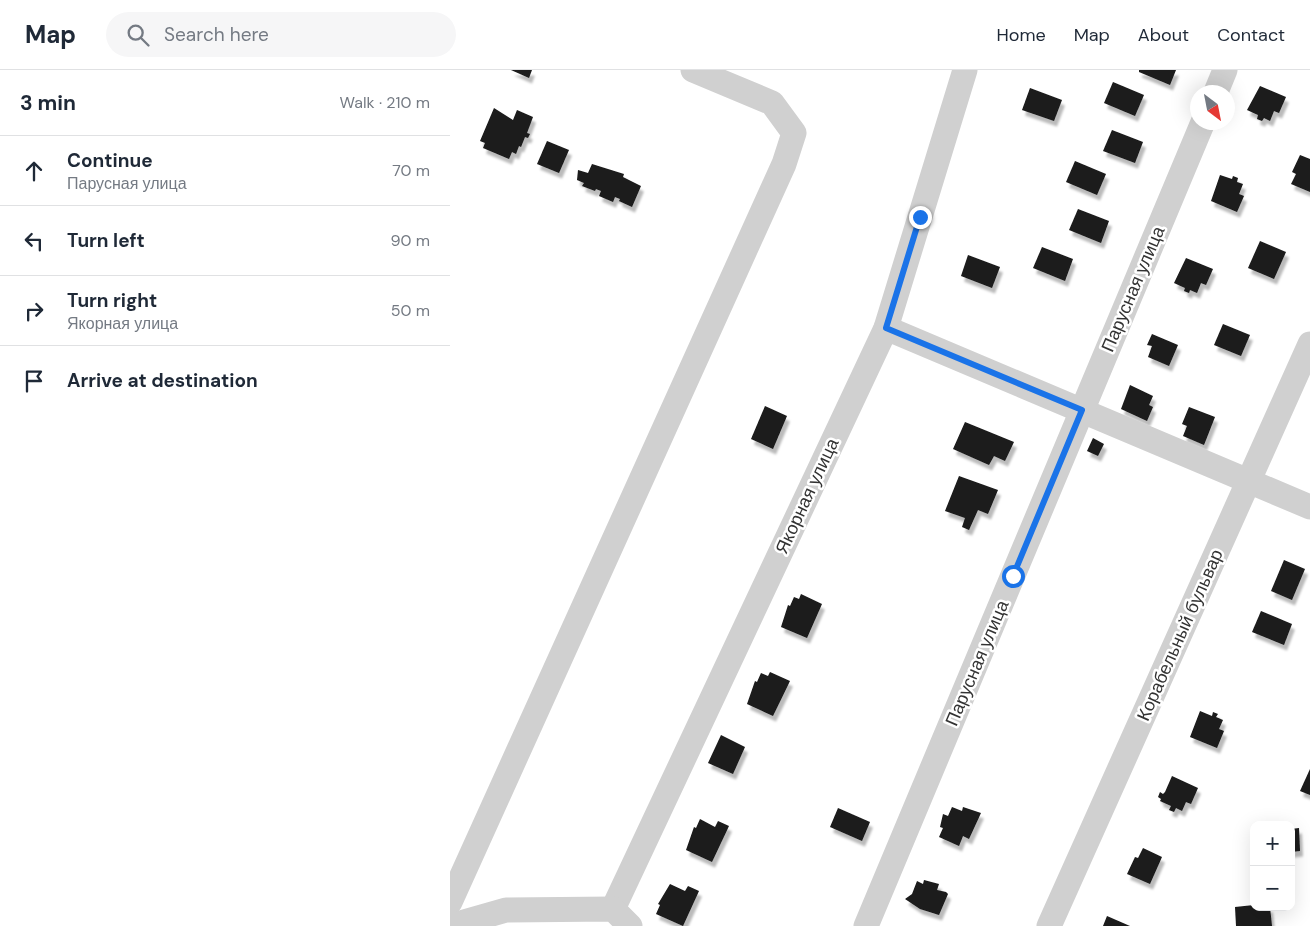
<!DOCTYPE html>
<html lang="en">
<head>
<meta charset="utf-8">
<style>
	:root { --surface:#fff; --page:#f6f6f7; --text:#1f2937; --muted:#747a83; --line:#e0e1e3 }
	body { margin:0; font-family:"DM Sans",sans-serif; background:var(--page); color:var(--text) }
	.controls { position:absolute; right:15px; bottom:15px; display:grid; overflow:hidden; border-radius:10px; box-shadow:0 5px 20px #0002 }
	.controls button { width:45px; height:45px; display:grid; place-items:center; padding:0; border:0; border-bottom:1px solid var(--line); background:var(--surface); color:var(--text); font:25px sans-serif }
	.compass { position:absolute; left:740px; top:15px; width:45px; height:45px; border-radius:50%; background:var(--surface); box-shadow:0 5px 20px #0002; rotate:148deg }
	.stop { position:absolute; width:15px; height:15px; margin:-11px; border:4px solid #1a73e8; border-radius:50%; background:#fff }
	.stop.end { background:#1a73e8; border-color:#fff; box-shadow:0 1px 5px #0008 }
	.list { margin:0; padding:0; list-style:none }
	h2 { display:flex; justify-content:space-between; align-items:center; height:65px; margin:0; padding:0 20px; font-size:21px }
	h2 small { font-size:16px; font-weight:400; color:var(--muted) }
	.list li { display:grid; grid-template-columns:32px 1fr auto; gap:15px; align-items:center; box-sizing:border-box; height:70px; padding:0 20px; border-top:1px solid var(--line) }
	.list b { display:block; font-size:19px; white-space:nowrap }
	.list p { margin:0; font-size:16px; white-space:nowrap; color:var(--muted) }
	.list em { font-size:16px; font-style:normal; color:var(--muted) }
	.icon { flex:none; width:28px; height:28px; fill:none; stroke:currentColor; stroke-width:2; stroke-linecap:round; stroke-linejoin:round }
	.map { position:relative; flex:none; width:860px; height:856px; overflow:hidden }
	header { display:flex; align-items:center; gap:30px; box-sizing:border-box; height:70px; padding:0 25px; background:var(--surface); border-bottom:1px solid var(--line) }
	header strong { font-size:24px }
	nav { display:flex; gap:28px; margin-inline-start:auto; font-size:18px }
	.search { width:350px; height:45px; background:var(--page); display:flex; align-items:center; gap:12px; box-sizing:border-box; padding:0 18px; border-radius:28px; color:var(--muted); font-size:19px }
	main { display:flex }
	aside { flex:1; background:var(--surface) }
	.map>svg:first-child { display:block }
	.building { fill:#1a1a1a; filter:url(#shadow) }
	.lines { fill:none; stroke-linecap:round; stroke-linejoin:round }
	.minor { stroke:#d0d0d0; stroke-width:25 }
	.route { stroke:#1a73e8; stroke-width:6 }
	.labels { text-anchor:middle; stroke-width:5; stroke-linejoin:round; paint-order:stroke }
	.street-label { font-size:18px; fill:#333; stroke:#fff }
</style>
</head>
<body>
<header>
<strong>Map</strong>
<div class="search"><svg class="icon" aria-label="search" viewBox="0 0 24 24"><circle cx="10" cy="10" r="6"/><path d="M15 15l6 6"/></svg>Search here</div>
<nav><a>Home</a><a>Map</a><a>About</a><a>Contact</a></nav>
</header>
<main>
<aside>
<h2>3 min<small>Walk · 210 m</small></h2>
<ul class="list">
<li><svg class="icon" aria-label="ahead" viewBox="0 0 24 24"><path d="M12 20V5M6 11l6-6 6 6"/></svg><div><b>Continue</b><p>Парусная улица</p></div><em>70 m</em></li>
<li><svg class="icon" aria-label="left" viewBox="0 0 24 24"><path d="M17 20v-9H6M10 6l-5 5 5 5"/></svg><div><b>Turn left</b></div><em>90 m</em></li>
<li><svg class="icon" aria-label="right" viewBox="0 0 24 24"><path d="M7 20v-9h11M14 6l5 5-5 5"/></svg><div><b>Turn right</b><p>Якорная улица</p></div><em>50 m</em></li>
<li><svg class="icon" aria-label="arrive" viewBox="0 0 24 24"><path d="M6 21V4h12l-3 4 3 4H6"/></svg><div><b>Arrive at destination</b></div></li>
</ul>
</aside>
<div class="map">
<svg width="860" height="856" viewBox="0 0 860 856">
	<defs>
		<filter id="shadow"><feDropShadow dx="3" dy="5.5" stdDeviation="1" flood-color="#0004"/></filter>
	</defs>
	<rect width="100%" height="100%" fill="#fff"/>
	<!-- building -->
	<g class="building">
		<path d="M61,0h21l-3,8z"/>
		<path d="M689,0h37l-6,15 -31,-13z"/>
		<path d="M663,12l31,13 -9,21 -31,-13z"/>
		<path d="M810,16l26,11 -7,16 -5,-2 -4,10 -6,-3 -2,3 -5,-2 1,-4 -11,-5z"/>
		<path d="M580,18l32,12 -8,21 -32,-11z"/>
		<path d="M44,38l19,12 4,-10 16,7 -6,16 3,1 -2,4 -3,-1 -4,10 -2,-1 -3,8 -4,-2 -3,7 -26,-11 2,-5 -5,-2z"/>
		<path d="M662,60l31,12 -8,21 -32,-12z"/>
		<path d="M97,71l22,9 -10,23 -22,-9z"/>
		<path d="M850,85l10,4v33l-19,-8 5,-10 -4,-2z"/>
		<path d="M625,91l31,13 -9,21 -31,-13z"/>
		<path d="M142,94l32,10 -1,3 18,9 -9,21 -13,-6 1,-2 -5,-2 -2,5 -14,-6 2,-5 -5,-2 -1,2 -13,-5 2,-3 -7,-3 1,-10 10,3z"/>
		<path d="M770,105l12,4 1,-3 5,2 -1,4 6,2 -4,10 5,2 -7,16 -26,-11z"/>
		<path d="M628,139l31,12 -8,22 -32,-13z"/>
		<path d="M810,171l26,11 -12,27 -26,-11z"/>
		<path d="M592,177l31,12 -8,22 -32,-13z"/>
		<path d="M518,185l32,12 -8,21 -31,-12z"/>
		<path d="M736,188l27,11 -7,16 -5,-2 -4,10 -7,-3 -1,3 -5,-2 1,-3 -11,-5z"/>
		<path d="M773,254l27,11 -9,21 -27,-11z"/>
		<path d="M702,264l26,11 -9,21 -21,-9 4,-11 -5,-1z"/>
		<path d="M680,315l23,11 -4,9 4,2 -6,14 -26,-12z"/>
		<path d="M315,336l22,10 -14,33 -22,-10z"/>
		<path d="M739,337l26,10 -11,28 -21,-9 4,-10 -5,-2z"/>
		<path d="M515,352l49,20 -9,19 -11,-5 -5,9 -36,-16z"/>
		<path d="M643,368l11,6 -6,12 -11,-5z"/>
		<path d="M509,406l39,14 -10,24 -10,-4 -9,20 -7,-3 3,-9 -20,-7z"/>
		<path d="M834,490l21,9 -13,31 -21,-9z"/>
		<path d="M351,524l21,10 -15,34 -26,-11 7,-22 2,1 4,-9 5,2z"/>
		<path d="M811,541l31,13 -8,21 -32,-13z"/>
		<path d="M320,602l20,9 -17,35 -26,-12 8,-23 2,1 4,-9 7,3z"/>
		<path d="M750,641l12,5 1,-4 5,2 -2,3 7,3 -4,9 5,2 -7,17 -27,-11z"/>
		<path d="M271,665l24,12 -12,27 -25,-11z"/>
		<path d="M860,699v26l-10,-4z"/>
		<path d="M722,706l26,12 -7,16 -5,-2 -4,9 -6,-3 -2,4 -5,-2 2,-4 -11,-5 1,-2 -3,-2 2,-5 3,2 2,-2z"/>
		<path d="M502,737l10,4 1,-4 18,6 -12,26 -6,-3 -4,10 -20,-9 4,-9 -3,-1 3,-13 5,2z"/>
		<path d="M388,738l32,14 -8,19 -32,-14z"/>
		<path d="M250,749l15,8 3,-6 11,5 -17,36 -26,-12 8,-23 2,1z"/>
		<path d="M849,758l1,23 -9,1v-23z"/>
		<path d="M693,778l19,9 -12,27 -23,-10 8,-17 3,1z"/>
		<path d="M474,810l15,4 -2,6 9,2 2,2 -9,21 -19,-6 -15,-10 7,-5 5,-13 6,3z"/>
		<path d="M220,814l15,7 3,-5 11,5 -16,35 -27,-12 4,-9 -2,-1z"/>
		<path d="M804,835v2h16l2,19h-36l-1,-19z"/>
		<path d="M657,846l23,10h-27z"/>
	</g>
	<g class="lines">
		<!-- minor -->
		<g class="minor">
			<path d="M766,22l9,-22"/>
			<path d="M436,258l424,179"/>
			<path d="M0,832l334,-738 10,-31 -22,-30 -79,-33"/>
			<path d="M163,839l273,-581 79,-258"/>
			<path d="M0,856l56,-16 107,-1 17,17"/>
			<path d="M416,856l337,-804"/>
			<path d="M599,856l261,-582"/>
		</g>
	</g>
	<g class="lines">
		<!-- route -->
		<path class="route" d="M470,147l-34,111 196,82 -69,166"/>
	</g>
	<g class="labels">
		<!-- street labels -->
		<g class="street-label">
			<text transform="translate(683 219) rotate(-67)" y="6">Парусная улица</text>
			<text transform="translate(357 426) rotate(-65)" y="6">Якорная улица</text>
			<text transform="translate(730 565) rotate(-66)" y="6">Корабельный бульвар</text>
			<text transform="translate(527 593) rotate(-67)" y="6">Парусная улица</text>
		</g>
	</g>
</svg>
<div class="controls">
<button>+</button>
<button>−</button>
</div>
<svg class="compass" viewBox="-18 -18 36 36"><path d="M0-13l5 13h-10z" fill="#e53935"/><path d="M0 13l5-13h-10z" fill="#747a83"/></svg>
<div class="stop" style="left:563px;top:506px"></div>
<div class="stop end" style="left:470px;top:147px"></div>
</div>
</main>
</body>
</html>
